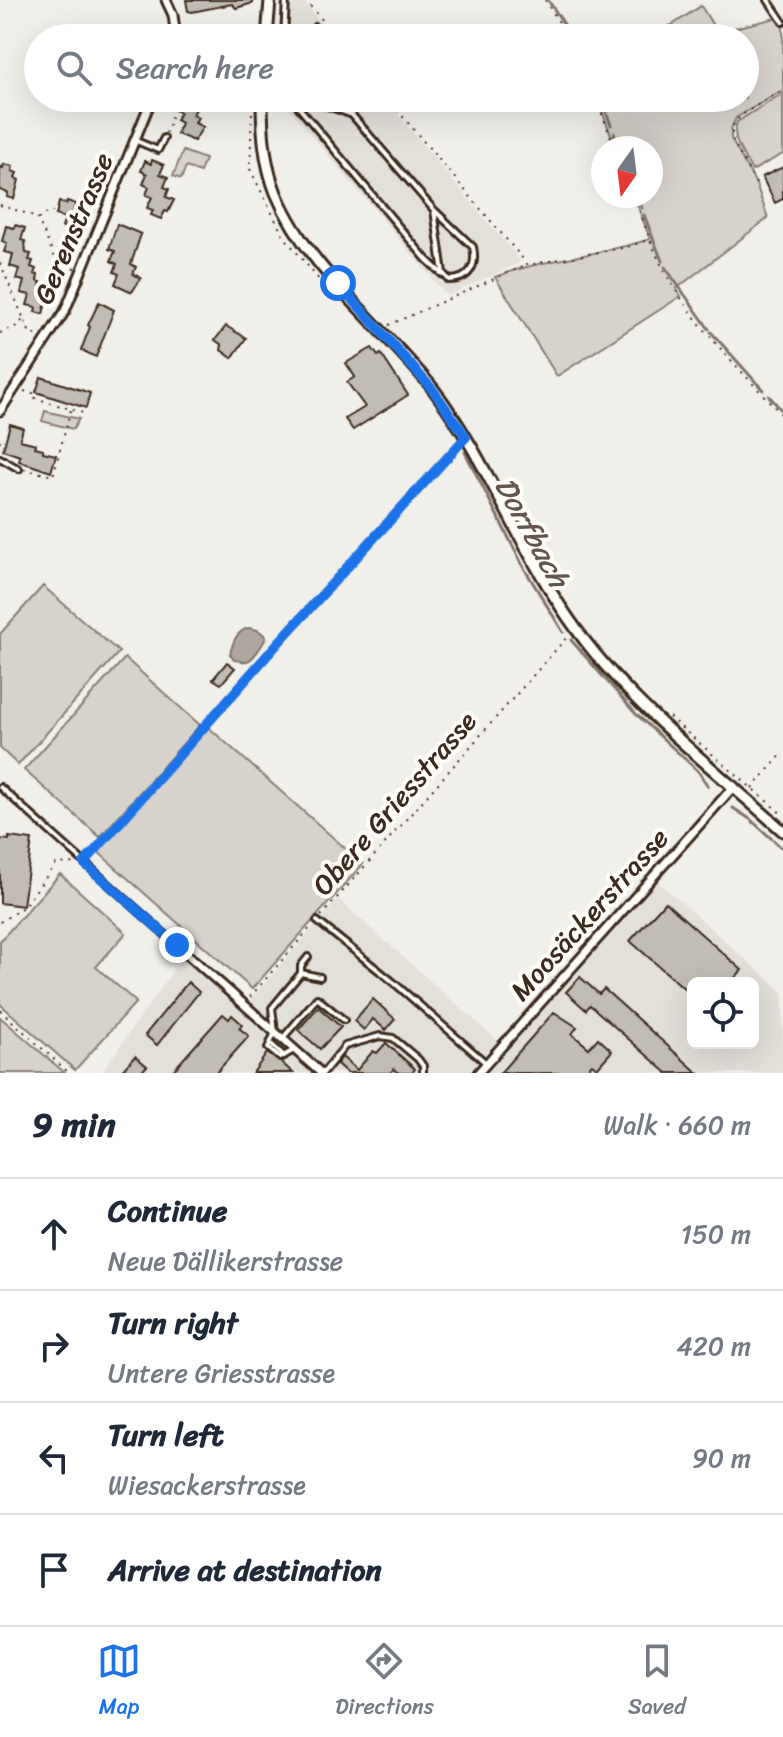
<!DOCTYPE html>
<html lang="en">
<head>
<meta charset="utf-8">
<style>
	:root { --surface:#fff; --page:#f2f2f3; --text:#1f2937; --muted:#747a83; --line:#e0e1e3; --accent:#1a73e8 }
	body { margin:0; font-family:Sriracha,sans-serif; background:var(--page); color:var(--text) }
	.controls { position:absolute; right:24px; bottom:24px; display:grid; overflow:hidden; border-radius:12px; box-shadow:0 8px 32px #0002 }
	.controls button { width:72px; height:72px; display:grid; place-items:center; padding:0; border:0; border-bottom:2px solid var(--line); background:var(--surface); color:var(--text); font:40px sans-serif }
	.compass { position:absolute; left:591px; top:136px; width:72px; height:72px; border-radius:50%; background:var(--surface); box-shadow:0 8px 32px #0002; rotate:194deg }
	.stop { position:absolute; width:24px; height:24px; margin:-18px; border:6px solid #1a73e8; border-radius:50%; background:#fff }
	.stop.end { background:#1a73e8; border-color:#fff; box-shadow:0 2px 8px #0008 }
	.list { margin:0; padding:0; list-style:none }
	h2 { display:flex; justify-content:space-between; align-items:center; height:104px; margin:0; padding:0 32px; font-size:34px }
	h2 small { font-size:26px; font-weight:400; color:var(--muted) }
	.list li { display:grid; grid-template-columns:52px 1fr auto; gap:24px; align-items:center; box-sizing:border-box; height:112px; padding:0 32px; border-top:2px solid var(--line) }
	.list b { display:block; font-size:30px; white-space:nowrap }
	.list p { margin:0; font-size:26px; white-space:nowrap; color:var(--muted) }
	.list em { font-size:26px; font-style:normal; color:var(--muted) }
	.icon { flex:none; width:44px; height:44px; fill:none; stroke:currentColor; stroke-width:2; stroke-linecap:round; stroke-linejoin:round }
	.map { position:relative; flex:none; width:783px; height:1073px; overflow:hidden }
	.search { position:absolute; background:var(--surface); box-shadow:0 8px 32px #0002; left:24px; right:24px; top:24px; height:88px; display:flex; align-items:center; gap:20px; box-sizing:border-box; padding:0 28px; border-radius:44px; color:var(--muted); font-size:30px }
	.sheet { height:552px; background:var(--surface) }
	nav { display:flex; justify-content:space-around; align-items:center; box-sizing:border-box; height:112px; border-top:2px solid var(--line); background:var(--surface); font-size:22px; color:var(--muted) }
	nav a { display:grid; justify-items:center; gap:4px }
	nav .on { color:var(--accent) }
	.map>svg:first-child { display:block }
	.built { fill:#e3e0da; fill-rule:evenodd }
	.green { fill:#d7d2cc; stroke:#897e75; stroke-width:2 }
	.water { fill:#aea69f; stroke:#80746b; stroke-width:2 }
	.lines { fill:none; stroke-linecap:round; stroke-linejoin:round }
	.stream { stroke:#80746b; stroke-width:3 }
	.building { fill:#c1bcb4; stroke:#3b2a1e; stroke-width:2 }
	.service-casing { stroke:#3b2a1e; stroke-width:10 }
	.minor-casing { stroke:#3b2a1e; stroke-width:13 }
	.tertiary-casing { stroke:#3b2a1e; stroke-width:15 }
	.path { stroke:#3b2a1e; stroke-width:2; stroke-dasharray:2 6; stroke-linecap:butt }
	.service { stroke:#fdfcf7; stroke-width:4 }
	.minor { stroke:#fdfcf7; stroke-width:7 }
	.tertiary { stroke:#fdfcf7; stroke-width:9 }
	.route { stroke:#1a73e8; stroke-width:10 }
	.labels { text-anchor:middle; stroke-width:8; stroke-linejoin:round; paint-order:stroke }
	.street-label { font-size:28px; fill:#3b2a1e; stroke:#fdfcf7 }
	.water-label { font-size:30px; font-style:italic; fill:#63554b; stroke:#fdfcf7 }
</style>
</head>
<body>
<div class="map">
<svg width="783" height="1073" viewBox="0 0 783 1073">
	<rect width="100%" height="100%" fill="#f1efea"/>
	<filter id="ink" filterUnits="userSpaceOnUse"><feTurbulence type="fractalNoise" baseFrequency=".0125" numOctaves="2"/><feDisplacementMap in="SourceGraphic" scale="16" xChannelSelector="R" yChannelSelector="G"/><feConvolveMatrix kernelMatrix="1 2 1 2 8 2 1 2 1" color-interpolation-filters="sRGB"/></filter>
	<g filter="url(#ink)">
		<!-- built -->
		<g class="built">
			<path d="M281,0h21l32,38h-56z"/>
			<path d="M280,98h104l137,164 -74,34z"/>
			<path d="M655,879l128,113v81h-682l81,-115 59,52 97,-111 168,149zM693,983h60v60h-60z"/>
		</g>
		<!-- green -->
		<g class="green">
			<path d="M701,6l16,26 63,-15 3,5v68l-47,28 -5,11v10l25,45 12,34 -92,71 5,7 -124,80 -62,-99c50,-19 104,-21 155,-38l-16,-43h17v-48h-35l-19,-50h148v-60h-117l44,-13z"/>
			<path d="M783,93v61l-31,17c-8,-16 -22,-32 -15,-49z"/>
			<path d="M183,151l22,8 -5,13 -14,-5 -5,12 -8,-3z"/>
			<path d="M45,411l34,8 -6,10 -31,-8z"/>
			<path d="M43,586l76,66 -101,113 -18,-17v-114z"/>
			<path d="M125,658l75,67 -100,112 -76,-67z"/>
			<path d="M207,726l156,138 -111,125 -155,-138z"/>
			<path d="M60,874l66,59 -30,34 40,35 -61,68 -75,-66v-63z"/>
			<path d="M0,1017l65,56h-65z"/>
		</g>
		<!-- water -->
		<path class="water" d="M248,628c8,0 13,3 18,9 -2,6 -13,23 -19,24 -4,1 -8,-1 -13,-1l-4,-6c3,-12 6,-22 18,-26z"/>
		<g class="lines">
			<!-- stream -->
			<g class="stream">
				<path d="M548,0l25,38"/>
				<path d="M601,98l10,27"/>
				<path d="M614,133l5,15"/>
				<path d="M637,196l5,12"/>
				<path d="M644,215l18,46"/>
				<path d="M665,267l44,62"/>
				<path d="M711,332l52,58"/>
				<path d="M769,396l14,16"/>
				<path d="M465,452l59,116 39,64"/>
				<path d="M571,640l64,73 63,58 10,15"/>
				<path d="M733,808l17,11 33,30"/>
			</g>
		</g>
		<!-- building -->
		<g class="building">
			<path d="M186,0h67v3l-17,5 -4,-4 -40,8 -4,-1z"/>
			<path d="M315,22l13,16h-24l-3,-4z"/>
			<path d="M207,25l2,13h-27v-4l11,-2 -1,-3z"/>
			<path d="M179,98h12l-1,2 8,4 -5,11 5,2 -3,6 8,4 -9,14 -17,-7 4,-11 -5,-3 4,-8 -6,-2z"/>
			<path d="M152,160l12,5 -4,9 8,3 -4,10 5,2 -3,8 8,3 -6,12 -3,-1 -4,8 -10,-4 2,-5 -6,-2 5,-11 -6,-2 3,-8 -6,-3 4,-10 -6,-3 4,-10 6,3z"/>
			<path d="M4,164l9,2 -1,5 5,2 -2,5 4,2 -5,19 -7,-2 1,-4 -8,-3v-23l3,1z"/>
			<path d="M783,167v32l-8,4 -13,-26z"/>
			<path d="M67,201l9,3 -2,5 4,2 -1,4 4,1 -1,15 -3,-1 -2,5 -9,-3 1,-4 -5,-1 3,-9 -9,-3 3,-13 7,2z"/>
			<path d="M117,224l24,10 -10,30 5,3 -3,7 8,4 -9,14 -17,-8 4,-10 -5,-2 3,-8 -6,-3 4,-10 -6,-2z"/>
			<path d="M15,225l10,3 -4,12 4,1 1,12 5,1 -2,6 4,1 -2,6 5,2 -2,5 4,1 -1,6 4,1 -1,5 4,1 -1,5 5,2 -5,19 -8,-2 1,-5 -9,-2 3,-10 -9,-2 3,-12 -8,-2 3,-10 -9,-3 3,-12 -9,-2 3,-9 -5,-2 4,-15 8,2z"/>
			<path d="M99,302l15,8 -18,47 -15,-7 9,-23 -2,-2z"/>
			<path d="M226,326l20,12 -14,20 -11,-8 1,-5 -7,-5z"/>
			<path d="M372,348l6,8 3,-2 27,41 -55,35 -8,-11 20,-12 -18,-25 8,-5 -9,-14z"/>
			<path d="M41,377l49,16 -4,15 -50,-16z"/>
			<path d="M10,424l13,4 -3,12 16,4 -1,3 8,2v3l13,3 -5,17 -32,-11 1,-5 -17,-6z"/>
			<path d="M227,662l8,6 -14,16 -8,-5z"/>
			<path d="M9,837l23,3 -9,66 -23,-3v-64l9,1z"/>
			<path d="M665,902l77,68 -12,13h-37v13l-63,-55z"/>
			<path d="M580,977l19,17 5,-5 94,84h-31l-77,-68 -4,5 -20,-18z"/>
			<path d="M188,982l11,10 -42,53 -12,-10z"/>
			<path d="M373,999l22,20 -9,11 -13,-11 -9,11 -10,-9z"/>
			<path d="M318,1007l23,20 -21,22 -22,-19z"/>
			<path d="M554,1012l23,15 -5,7 17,14 9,-10 14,13 -15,17 -5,-4 -8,9h-84z"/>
			<path d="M223,1014l6,5 3,-4 10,9 -3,4 10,8 -33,37h-45z"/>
			<path d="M386,1043l29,26 -3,4h-13l-5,-4 -4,4h-43l-10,-9 5,-7 15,13 16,-19 4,2z"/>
			<path d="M267,1053l15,10 11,10h-40z"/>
			<path d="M135,1056l12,10 -7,7h-20z"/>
		</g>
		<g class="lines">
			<!-- service casing -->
			<g class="service-casing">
				<g id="service">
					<path d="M768,0l15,22"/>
					<path d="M284,38l2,-38"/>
					<path d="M291,98l135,161 17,16"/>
					<path d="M306,98l44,16"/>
					<path d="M343,98l9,17 82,95 39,37c4,18 -3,33 -24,33l-6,-7 -9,-63"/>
					<path d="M134,140l24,10 6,-12"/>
					<path d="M0,458l19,11"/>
					<path d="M0,787l177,158"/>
					<path d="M317,921l75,60 94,82"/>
					<path d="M301,973v-7l7,-9"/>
					<path d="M282,1039l35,-41 27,22"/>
					<path d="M271,1044l13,12"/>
					<path d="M294,1050l-14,8 -12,-10 7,-16 -3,-24 29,-35 19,4"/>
					<path d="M323,1073l22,-27 35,-10 13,2 25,21 5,7v7"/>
				</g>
			</g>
			<!-- minor casing -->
			<g class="minor-casing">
				<g id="minor">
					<path d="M166,0l7,15 3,23"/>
					<path d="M0,411l65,-100 87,-213"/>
					<path d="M177,945l144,128"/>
					<path d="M478,1073l256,-287"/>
				</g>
			</g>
			<!-- tertiary casing -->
			<g class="tertiary-casing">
				<g id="tertiary">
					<path d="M267,38l3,-38"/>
					<path d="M262,98c0,32 2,65 14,95 32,78 107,132 158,197 54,71 84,156 135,229 57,83 140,145 214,212"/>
				</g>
			</g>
			<!-- path -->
			<g class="path">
				<path d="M305,0l33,38"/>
				<path d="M545,0l24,38"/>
				<path d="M161,98l8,3 2,19 -5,13"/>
				<path d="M387,98l141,167 99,-18 23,-8"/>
				<path d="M596,98l19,50"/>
				<path d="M252,113l-2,56 33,66 45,56"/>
				<path d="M756,184c-36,-65 -35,-57 27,-94"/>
				<path d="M634,196c8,21 15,43 25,64 28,59 80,108 124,156"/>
				<path d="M0,205l37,12 18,41 21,11"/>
				<path d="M38,219l10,-7h5"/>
				<path d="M0,263l29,68 11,7"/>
				<path d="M389,325l137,-60"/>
				<path d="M0,333l17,-7 6,-6"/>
				<path d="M24,391l9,2 -1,4 51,16"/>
				<path d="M0,441h1"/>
				<path d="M24,469l29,7 18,-67"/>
				<path d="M669,717l114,98"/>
				<path d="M752,788l31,-35"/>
				<path d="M90,856l189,-214 181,-198"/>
				<path d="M321,916l247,-280"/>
				<path d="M0,922l23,-15 33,-43 19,-1"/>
				<path d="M250,997l61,-70"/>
				<path d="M0,1010l69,63"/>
			</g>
			<!-- service -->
			<use href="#service" class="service"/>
			<!-- minor -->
			<use href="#minor" class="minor"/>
			<!-- tertiary -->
			<use href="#tertiary" class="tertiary"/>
		</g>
	</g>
	<g class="lines" filter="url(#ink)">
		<!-- route -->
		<path class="route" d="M177,945l-93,-82 195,-221 187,-205 -33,-47 -95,-107"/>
	</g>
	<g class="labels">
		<!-- street labels -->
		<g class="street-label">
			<text transform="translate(73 228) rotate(-67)" y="10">Gerenstrasse</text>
			<text transform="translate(394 803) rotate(-49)" y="10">Obere Griesstrasse</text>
			<text transform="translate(589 914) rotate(-48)" y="10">Moosäckerstrasse</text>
		</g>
		<!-- water labels -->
		<g class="water-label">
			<text transform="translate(532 532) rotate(61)" y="10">Dorfbach</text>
		</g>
	</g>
</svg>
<div class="controls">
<button><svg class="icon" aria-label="locate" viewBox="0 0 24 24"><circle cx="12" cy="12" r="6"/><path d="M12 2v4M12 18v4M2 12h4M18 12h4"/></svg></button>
</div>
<svg class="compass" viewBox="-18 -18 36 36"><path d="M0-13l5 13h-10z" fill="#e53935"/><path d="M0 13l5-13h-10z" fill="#747a83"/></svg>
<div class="stop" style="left:338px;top:283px"></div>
<div class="stop end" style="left:177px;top:945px"></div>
<div class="search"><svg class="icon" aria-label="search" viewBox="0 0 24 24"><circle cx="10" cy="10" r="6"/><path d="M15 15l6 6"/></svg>Search here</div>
</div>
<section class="sheet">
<h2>9 min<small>Walk · 660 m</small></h2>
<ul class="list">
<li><svg class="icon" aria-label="ahead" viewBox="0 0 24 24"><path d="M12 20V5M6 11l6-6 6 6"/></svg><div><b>Continue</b><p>Neue Dällikerstrasse</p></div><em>150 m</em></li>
<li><svg class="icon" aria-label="right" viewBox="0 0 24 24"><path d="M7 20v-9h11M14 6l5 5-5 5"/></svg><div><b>Turn right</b><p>Untere Griesstrasse</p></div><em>420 m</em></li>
<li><svg class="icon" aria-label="left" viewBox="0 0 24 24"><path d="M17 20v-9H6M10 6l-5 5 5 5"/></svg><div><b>Turn left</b><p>Wiesackerstrasse</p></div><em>90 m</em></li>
<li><svg class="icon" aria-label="arrive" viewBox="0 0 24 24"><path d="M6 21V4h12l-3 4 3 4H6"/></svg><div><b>Arrive at destination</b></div></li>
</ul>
</section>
<nav>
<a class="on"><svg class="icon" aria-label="map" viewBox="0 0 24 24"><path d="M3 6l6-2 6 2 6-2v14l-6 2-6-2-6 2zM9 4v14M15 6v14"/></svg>Map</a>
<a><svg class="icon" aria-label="directions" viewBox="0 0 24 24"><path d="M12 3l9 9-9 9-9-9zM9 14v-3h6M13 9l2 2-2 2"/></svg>Directions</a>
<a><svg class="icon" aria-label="saved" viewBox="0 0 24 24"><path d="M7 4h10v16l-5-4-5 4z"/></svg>Saved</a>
</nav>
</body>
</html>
